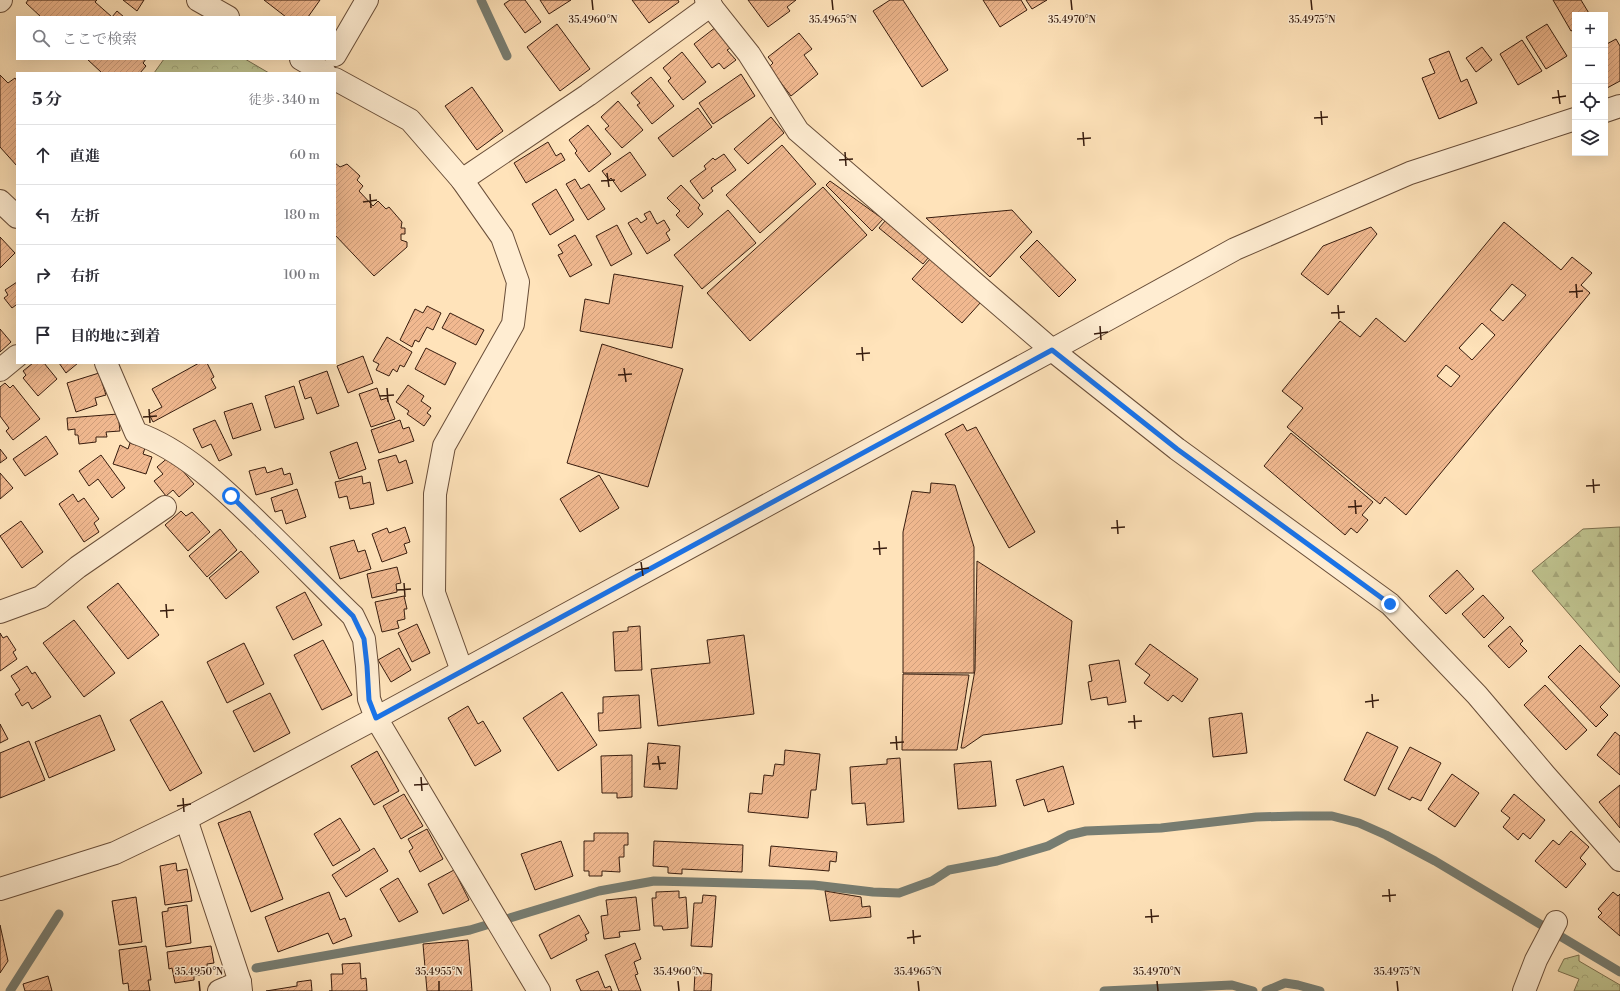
<!DOCTYPE html>
<html lang="ja">
<head>
<meta charset="utf-8">
<style>
	:root { --surface:#fff; --page:#f2f2f3; --text:#2b2b33; --muted:#7c7c81; --line:#e1e1e2 }
	body { margin:0; font-family:"Libre Bodoni","Noto Serif JP",serif; background:var(--page); color:var(--text) }
	.controls { position:absolute; right:12px; top:12px; display:grid; overflow:hidden; border-radius:0px; box-shadow:0 4px 16px #0002 }
	.controls button { width:36px; height:36px; display:grid; place-items:center; padding:0; border:0; border-bottom:1px solid var(--line); background:var(--surface); color:var(--text); font:20px sans-serif }
	.stop { position:absolute; width:12px; height:12px; margin:-9px; border:3px solid #1a73e8; border-radius:50%; background:#fff }
	.stop.end { background:#1a73e8; border-color:#fff; box-shadow:0 1px 4px #0008 }
	.list { margin:0; padding:0; list-style:none }
	h2 { display:flex; justify-content:space-between; align-items:center; height:52px; margin:0; padding:0 16px; font-size:17px }
	h2 small { font-size:13px; font-weight:400; color:var(--muted) }
	.list li { display:grid; grid-template-columns:26px 1fr auto; gap:12px; align-items:center; box-sizing:border-box; height:60px; padding:0 16px; border-top:1px solid var(--line) }
	.list b { display:block; font-size:15px; white-space:nowrap }
	.list em { font-size:13px; font-style:normal; color:var(--muted) }
	.icon { flex:none; width:22px; height:22px; fill:none; stroke:currentColor; stroke-width:2; stroke-linecap:round; stroke-linejoin:round }
	.map { position:relative; flex:none; width:1620px; height:991px; overflow:hidden }
	.search { position:absolute; background:var(--surface); box-shadow:0 4px 16px #0002; left:16px; top:16px; width:320px; height:44px; display:flex; align-items:center; gap:10px; box-sizing:border-box; padding:0 14px; border-radius:0px; color:var(--muted); font-size:15px }
	.panel { position:absolute; background:var(--surface); box-shadow:0 4px 16px #0002; left:16px; top:72px; width:320px; height:292px; border-radius:0px }
	.map>svg:first-child { display:block }
	.forest { fill:url(#forest-firs); stroke:#7c704f }
	.park { fill:url(#park-crowns); stroke:#7c704f }
	.lines { fill:none; stroke-linecap:round; stroke-linejoin:round }
	.stream { stroke:#777d72; stroke-width:9 }
	.building { fill:url(#building-hatch); stroke:#371c0e; fill-rule:evenodd }
	.minor-casing { stroke:#694e39; stroke-width:24 }
	.tertiary-casing { stroke:#694e39; stroke-width:24 }
	.minor { stroke:#ffedd2; stroke-width:22 }
	.tertiary { stroke:#ffedd2; stroke-width:22 }
	.route { stroke:#1a73e8; stroke-width:5 }
	.ticks { fill:none; stroke:#371c0e; stroke-width:1.5 }
	.ticks-label { font-size:10px; text-anchor:middle; fill:#371c0e; stroke:#ffedd2; stroke-width:3; stroke-linejoin:round; paint-order:stroke }
</style>
</head>
<body>
<div class="map">
<svg width="1620" height="991" viewBox="0 0 1620 991">
	<defs>
		<pattern id="forest-firs" width="22" height="20" patternUnits="userSpaceOnUse"><rect width="22" height="20" fill="#c0c490"/><path d="M5 1l3.5 6h-7zM16 11l3.5 6h-7z" fill="#a6a87b"/></pattern>
		<pattern id="park-crowns" width="20" height="18" patternUnits="userSpaceOnUse"><rect width="20" height="18" fill="#c0c490"/><path d="M2 6a3 3 0 1 1 6 0M12 15a3 3 0 1 1 6 0" fill="none" stroke="#a6a87b"/></pattern>
		<pattern id="building-hatch" width="6" height="6" patternUnits="userSpaceOnUse"><rect width="6" height="6" fill="#f1b990"/><path d="M-1 1l2-2M0 6l6-6M5 7l2-2" fill="none" stroke="#cf9e7b"/></pattern>
	</defs>
	<rect width="100%" height="100%" fill="#ffe3ba"/>
	<filter id="stains"><feTurbulence type="fractalNoise" baseFrequency=".005" numOctaves="4"/><feColorMatrix values="0 0 0 0 .2 0 0 0 0 .09 0 0 0 0 .02 0 0 0 .5 -.17"/></filter>
	<radialGradient id="worn" r=".72"><stop offset=".6" stop-color="#630" stop-opacity="0"/><stop offset="1" stop-color="#630" stop-opacity=".3"/></radialGradient>
	<!-- forest -->
	<path class="forest" d="M1620,527v146l-88,-102 51,-42z"/>
	<!-- park -->
	<g class="park">
		<path d="M164,59h81l24,14h-115z"/>
		<path d="M1579,955v6l41,24v6h-46l5,-12 -21,-8 6,-12z"/>
	</g>
	<g class="lines">
		<!-- stream -->
		<g class="stream">
			<path d="M481,0l26,56"/>
			<path d="M256,968l214,-38 129,-39 55,-10 160,4 59,7 26,1 33,-12 17,-11 48,-9 51,-15 21,-11 17,-4 75,-3 95,-11 40,-1h36l27,7 27,12 49,26 185,111"/>
			<path d="M10,991l49,-77"/>
			<path d="M1104,991l128,-6 21,6"/>
			<path d="M1266,991l19,-8 13,2 22,6"/>
		</g>
	</g>
	<!-- building -->
	<g class="building">
		<path d="M28,0h69l-2,2 17,15h-71l-15,-14z"/>
		<path d="M123,0h21l-7,11z"/>
		<path d="M264,0h56l-12,17h-22z"/>
		<path d="M510,0h15l16,22 -16,11 -21,-29z"/>
		<path d="M540,0h31l-22,14z"/>
		<path d="M632,0h46l1,2 -30,21z"/>
		<path d="M748,0h48l-9,7 3,4 -22,16z"/>
		<path d="M890,0h13l45,70 -26,17 -49,-76z"/>
		<path d="M983,0h38l6,10 -27,17z"/>
		<path d="M1026,0h21l-15,9z"/>
		<path d="M1553,0h28l9,15h-15v14l-4,2z"/>
		<path d="M117,11l7,6h-12z"/>
		<path d="M557,24l33,45 -30,22 -33,-44z"/>
		<path d="M1547,24l20,32 -21,13 -20,-32z"/>
		<path d="M716,27l16,20 -5,3 9,10 -12,9 -5,-6 -7,5 -18,-24z"/>
		<path d="M799,33l13,16 -8,6 14,19 -27,22 -22,-29 4,-4 -5,-6z"/>
		<path d="M1616,39l4,7v35l-13,7 -2,-4v-39z"/>
		<path d="M1522,40l20,31 -24,14 -18,-31z"/>
		<path d="M1482,47l10,13 -16,12 -10,-14z"/>
		<path d="M1449,51l12,31 6,-3 10,24 -38,16 -17,-41 13,-5 -6,-14z"/>
		<path d="M682,52l24,30 -23,18 -15,-19 3,-3 -8,-10z"/>
		<path d="M87,59h59l-3,4 3,3 -6,7h-38z"/>
		<path d="M741,74l14,22 -42,28 -14,-21z"/>
		<path d="M0,75l8,8 7,-5 2,3v85l-17,-19z"/>
		<path d="M651,77l23,29 -22,18 -15,-19 3,-2 -9,-10z"/>
		<path d="M472,87l31,44 -26,19 -32,-44z"/>
		<path d="M618,101l25,29 -21,18 -17,-19 4,-3 -8,-9z"/>
		<path d="M698,108l14,19 -39,30 -15,-19z"/>
		<path d="M771,117l13,16 -36,31 -14,-15z"/>
		<path d="M588,125l23,29 -22,18 -14,-19 2,-2 -8,-11z"/>
		<path d="M548,142l8,14 5,-3 4,7 -39,23 -12,-20z"/>
		<path d="M782,145l34,39 -56,49 -34,-38z"/>
		<path d="M630,152l16,23 -25,17 -10,-14 -2,2 -7,-9z"/>
		<path d="M724,154l12,16 -25,18 2,3 -10,8 -13,-18 16,-12 -2,-3 9,-8 2,2z"/>
		<path d="M335,163l5,4 7,-3 13,12 -3,4 6,6 -4,5 14,15 5,-5 8,8 3,-2 13,15 -1,6h4v6h-4v6l6,2v5l-33,29 -39,-41z"/>
		<path d="M575,179l6,10 8,-5 16,25 -17,11 -22,-36z"/>
		<path d="M830,181l53,38 -11,12 -46,-46z"/>
		<path d="M681,185l19,20 -2,3 5,6 -15,14 -12,-13 4,-4 -13,-13z"/>
		<path d="M823,187l44,48 -117,106 -43,-48z"/>
		<path d="M556,189l18,31 -24,15 -18,-31z"/>
		<path d="M728,210l28,33 -54,46 -28,-34z"/>
		<path d="M1012,210l20,22 -42,45 -64,-59z"/>
		<path d="M650,211l7,13 7,-4 6,10 -4,3 4,7 -23,14 -19,-31 9,-5 4,5 6,-4 -3,-5z"/>
		<path d="M885,221l44,36 -6,7 -44,-36z"/>
		<path d="M1504,222l57,48 11,-13 20,16 -11,12 9,8 -184,222 -21,-18 -5,7 -93,-77 16,-19 -21,-17 58,-70 20,16 16,-19 29,24zM1512,284l14,11 -23,26 -13,-11zM1482,323l13,12 -23,25 -13,-12zM1446,365l14,11 -9,11 -14,-11z"/>
		<path d="M617,225l15,29 -21,12 -15,-30z"/>
		<path d="M1371,227l6,7 -49,61 -27,-21 22,-28z"/>
		<path d="M575,235l17,30 -22,12 -12,-22 5,-2 -5,-8z"/>
		<path d="M0,237l15,16 -15,15z"/>
		<path d="M1037,240l39,40 -17,17 -39,-40z"/>
		<path d="M931,258l50,44 -19,21 -50,-44z"/>
		<path d="M614,274l69,12 -11,62 -92,-17 5,-32 24,5z"/>
		<path d="M17,282v24l-1,-1 -4,3 -8,-10 4,-3 -3,-5z"/>
		<path d="M427,306l14,7 -8,17 -6,-3 -8,15 -4,-2 -3,7 -12,-7 15,-31 8,4z"/>
		<path d="M450,313l34,17 -8,15 -34,-17z"/>
		<path d="M0,329l11,13 -11,10z"/>
		<path d="M387,337l25,15 -8,15 -4,-2 -3,7 -4,-3 -4,7 -13,-6 3,-6 -6,-3z"/>
		<path d="M602,344l81,25 -35,118 -81,-24z"/>
		<path d="M426,348l30,15 -11,22 -30,-16z"/>
		<path d="M363,356l10,27 -25,10 -11,-27z"/>
		<path d="M33,363h11l13,16 -19,17 -15,-18 3,-3 -3,-4z"/>
		<path d="M59,363h19l-12,10z"/>
		<path d="M199,363h8l7,14 -3,2 5,9 -63,34 -4,-8 13,-7 -10,-18z"/>
		<path d="M327,371l12,35 -22,8 -6,-17 -6,2 -6,-18z"/>
		<path d="M99,373l7,22 -11,3 2,7 -21,7 -9,-29z"/>
		<path d="M5,383l5,5 3,-3 27,34 -27,21 -7,-9 3,-3 -9,-12v-29z"/>
		<path d="M408,385l16,11 -3,5 10,7 -4,5 4,3 -7,10 -17,-12 2,-3 -13,-9z"/>
		<path d="M294,386l10,33 -29,9 -10,-32z"/>
		<path d="M377,388l4,12 6,-2 8,21 -24,8 -12,-33z"/>
		<path d="M252,403l9,27 -28,9 -9,-27z"/>
		<path d="M118,414l2,17 -14,1 1,5h-11v5l-17,2 -1,-9h-3v-6l-7,1 -1,-12z"/>
		<path d="M215,420l17,35 -13,6 -8,-17 -9,4 -9,-19z"/>
		<path d="M400,420l3,9 6,-2 5,14 -35,12 -8,-23z"/>
		<path d="M963,424l4,7 9,-4 59,105 -26,16 -64,-114z"/>
		<path d="M1291,433l82,69 -11,13 6,5 -11,13 -6,-5 -6,7 -81,-69z"/>
		<path d="M46,436l12,18 -33,22 -12,-17z"/>
		<path d="M137,442l9,3 -3,9 9,3 -6,17 -33,-10 7,-19 8,4 2,-6 6,2z"/>
		<path d="M357,442l9,27 -27,10 -9,-27z"/>
		<path d="M0,449l7,9 -7,5z"/>
		<path d="M101,455l24,33 -13,10 -14,-19 -9,7 -10,-15z"/>
		<path d="M396,455l3,8 7,-3 7,23 -26,8 -9,-31z"/>
		<path d="M170,456l24,28 -15,13 -6,-7 -7,6 -12,-15 9,-7 -6,-7z"/>
		<path d="M265,467l2,6 15,-5 2,7 6,-2 3,11 -37,11 -7,-24z"/>
		<path d="M0,473l13,15 -13,11z"/>
		<path d="M599,475l20,33 -39,24 -20,-33z"/>
		<path d="M362,476l1,8 7,-2 4,22 -24,5 -3,-13 -8,2 -4,-16z"/>
		<path d="M931,483l24,2 19,62v126h-71v-141l9,-41 18,2z"/>
		<path d="M297,489l9,28 -20,7 -4,-14 -7,2 -4,-14z"/>
		<path d="M73,494l5,8 6,-4 15,21 -5,4 5,9 -15,10 -25,-38z"/>
		<path d="M181,511l5,5 6,-4 18,20 -22,19 -23,-26z"/>
		<path d="M21,521l22,31 -21,16 -22,-32z"/>
		<path d="M405,527l5,15 -6,2 3,9 -25,9 -10,-28 15,-6 2,5z"/>
		<path d="M220,529l17,21 -30,27 -18,-21z"/>
		<path d="M354,540l4,12 7,-2 6,19 -31,10 -10,-32z"/>
		<path d="M241,551l18,21 -33,27 -17,-21z"/>
		<path d="M977,561l95,60 -10,103 -79,11 -19,13h-3l14,-78z"/>
		<path d="M397,567l4,16 -5,1 1,8 -25,6 -5,-24z"/>
		<path d="M1457,570l17,19 -28,25 -17,-18z"/>
		<path d="M118,583l41,52 -31,24 -41,-52z"/>
		<path d="M305,592l17,33 -29,15 -17,-33z"/>
		<path d="M1483,595l21,23 -20,20 -22,-24z"/>
		<path d="M404,596l3,13h-3l1,10 -8,2 2,7 -17,4 -7,-30z"/>
		<path d="M74,620l41,53 -31,24 -41,-54z"/>
		<path d="M417,624l13,29 -18,9 -14,-29z"/>
		<path d="M640,626l2,44 -27,1 -2,-39 15,-1v-4z"/>
		<path d="M1510,626l13,15 -3,3 7,7 -18,17 -21,-22z"/>
		<path d="M0,633l3,5 4,-2 9,14 -3,2 4,7 -17,12z"/>
		<path d="M744,635l10,79 -96,12 -7,-57 59,-6 -3,-23z"/>
		<path d="M323,640l29,55 -30,15 -28,-55z"/>
		<path d="M244,643l20,41 -37,19 -20,-41z"/>
		<path d="M1150,644l48,35 -16,23 -9,-7 -5,6 -24,-18 6,-8 -15,-11z"/>
		<path d="M1580,645l40,41 -20,21 8,8 -12,12 -48,-50z"/>
		<path d="M399,648l12,22 -20,12 -13,-22z"/>
		<path d="M1119,660l7,42 -18,3 -1,-8 -16,3 -3,-18 4,-1 -3,-16z"/>
		<path d="M27,666l5,8 3,-2 16,25 -19,12 -4,-7 -6,4 -7,-12 5,-4 -9,-14z"/>
		<path d="M903,674l66,1 -12,75h-55z"/>
		<path d="M1545,685l42,45 -21,20 -42,-45z"/>
		<path d="M562,692l35,53 -39,26 -35,-53z"/>
		<path d="M270,693l20,40 -36,19 -21,-41z"/>
		<path d="M639,695l2,33 -42,3 -1,-18h5v-16z"/>
		<path d="M162,701l40,72 -32,18 -40,-71z"/>
		<path d="M468,706l10,18 5,-3 18,30 -26,15 -27,-48z"/>
		<path d="M1242,713l5,40 -34,4 -4,-39z"/>
		<path d="M100,715l15,35 -66,28 -14,-36z"/>
		<path d="M0,724l8,15 -8,4z"/>
		<path d="M1367,732l31,15 -23,49 -31,-16z"/>
		<path d="M1615,732l5,4v39l-23,-20z"/>
		<path d="M29,741l16,39 -45,18v-45z"/>
		<path d="M648,743l32,3 -3,43 -33,-2z"/>
		<path d="M1410,747l31,16 -20,38 -9,-4 -2,3 -22,-11z"/>
		<path d="M785,750l35,4 -4,36h-5l-3,28 -60,-6 2,-19 12,1 2,-19 9,1 2,-12 9,1z"/>
		<path d="M377,751l22,40 -25,14 -23,-39z"/>
		<path d="M632,755v42l-15,1v-5h-15l-1,-37z"/>
		<path d="M900,758l4,64 -37,3 -2,-22 -13,1 -2,-37 37,-3v-5z"/>
		<path d="M991,761l5,45 -38,3 -4,-45z"/>
		<path d="M1063,766l11,38 -26,8 -4,-13 -20,7 -8,-26z"/>
		<path d="M1452,774l27,19 -24,34 -27,-18z"/>
		<path d="M1620,785v43l-21,-26z"/>
		<path d="M404,794l19,32 -22,13 -18,-33z"/>
		<path d="M1514,794l31,26 -15,19 -7,-6 -5,7 -15,-13 7,-9 -9,-7z"/>
		<path d="M250,811l33,88 -32,13 -33,-89z"/>
		<path d="M340,818l20,32 -27,16 -19,-32z"/>
		<path d="M427,829l16,30 -23,13 -11,-21 4,-3 -5,-9z"/>
		<path d="M1571,831l18,16 -9,11 6,6 -20,24 -31,-27 18,-21 6,5z"/>
		<path d="M594,833h34v12h-4v12h-5l1,15 -18,-1v5h-13v-5h-5v-30h10z"/>
		<path d="M561,841l12,35 -38,14 -14,-36z"/>
		<path d="M654,841l89,4 -1,27 -60,-3v5l-14,-1v-6l-15,-1z"/>
		<path d="M771,846l66,6 -1,10 -6,-1 -1,10 -60,-5z"/>
		<path d="M374,848l14,23 -42,26 -14,-22z"/>
		<path d="M176,863l1,8 10,-2 5,32 -27,4 -5,-39z"/>
		<path d="M454,870l15,30 -26,14 -15,-30z"/>
		<path d="M398,878l20,34 -19,10 -19,-33z"/>
		<path d="M679,891v7l7,-1 2,31 -25,2 -1,-4h-8l-2,-28h4v-6z"/>
		<path d="M825,891l36,6 1,10 8,-1 1,11 -41,4z"/>
		<path d="M329,892l11,28 5,-2 7,18 -19,8 -5,-11 -50,19 -13,-35z"/>
		<path d="M1613,892l5,4 2,-2v42l-22,-19 4,-4 -4,-4z"/>
		<path d="M703,895l13,1 -4,51 -21,-1 3,-43h8z"/>
		<path d="M136,897l6,45 -23,3 -7,-44z"/>
		<path d="M636,897l4,33 -21,2 1,5 -16,2 -3,-23 7,-1 -2,-15z"/>
		<path d="M187,905l4,38 -25,4 -4,-35 6,-1v-3z"/>
		<path d="M579,915l10,18 -4,2 2,5 -36,19 -12,-24z"/>
		<path d="M0,925l8,36 -8,12z"/>
		<path d="M468,940l4,51h-45l-4,-47z"/>
		<path d="M635,943l6,16 -7,3 4,12 -3,1 6,16h-22l-14,-36z"/>
		<path d="M146,946l5,34h-3l2,11h-21l-1,-8 -5,1 -4,-34z"/>
		<path d="M211,946l3,17 -7,1 1,10 -14,2v4l-19,3 -3,-15 -3,1 -2,-17z"/>
		<path d="M360,963l1,16 5,-1 1,13h-38h3l-1,-17h12l-1,-10z"/>
		<path d="M598,971l7,17 5,-2 2,5h-31l-5,-11z"/>
		<path d="M695,972l17,2 -1,17h-17z"/>
		<path d="M48,976l4,15h-27l-2,-7z"/>
		<path d="M311,980l1,11h-46l31,-5v-4z"/>
	</g>
	<g class="lines">
		<!-- minor casing -->
		<g class="minor-casing">
			<g id="minor">
				<path d="M198,0l30,17"/>
				<path d="M706,0l43,54 49,77 254,219 125,99 213,155 87,91 68,80 75,85"/>
				<path d="M0,1l1,-1"/>
				<path d="M335,55l32,-55"/>
				<path d="M301,59l24,14"/>
				<path d="M335,79l75,41 52,60 40,57 16,45 -5,42 -69,122 -9,48 -1,99 28,78"/>
				<path d="M462,180l126,-85 123,-90"/>
				<path d="M0,201l17,16"/>
				<path d="M106,363l30,70c49,17 91,59 128,95 30,29 59,59 89,88l11,23 3,27 2,33 7,19 163,273"/>
				<path d="M0,370l17,-14"/>
				<path d="M0,612l41,-15 37,-30 87,-60"/>
				<path d="M186,819l54,163 1,9"/>
				<path d="M219,991l21,-9"/>
				<path d="M1524,991l12,-31 20,-38"/>
			</g>
		</g>
		<!-- tertiary casing -->
		<g class="tertiary-casing">
			<g id="tertiary">
				<path d="M1605,111l15,-5"/>
				<path d="M0,889l115,-36 71,-34 190,-101 676,-368 183,-101 175,-76 165,-54"/>
			</g>
		</g>
		<!-- minor -->
		<use href="#minor" class="minor"/>
		<!-- tertiary -->
		<use href="#tertiary" class="tertiary"/>
	</g>
	<g class="lines">
		<!-- route -->
		<path class="route" d="M231,496l122,120 11,23 3,27 2,34 7,18 676,-368 125,99 213,155"/>
	</g>
	<!-- ticks -->
	<path class="ticks" d="M592,0l1,10M832,0l1,10M1071,0l1,10M1311,0l1,10M1558,90l2,14M1552,98l14,-2M1321,111l1,14M1314,118l14,-1M1083,132l1,14M1077,139l14,-1M845,152l1,14M839,160l14,-1M607,173l2,14M601,181l14,-1M370,194l1,14M363,202l14,-2M1576,284l1,14M1569,292l14,-1M1338,305l1,14M1331,313l14,-1M1100,326l1,14M1094,334l14,-2M862,347l1,14M856,354l14,-1M624,368l2,14M618,375l14,-1M387,388l1,14M380,396l14,-1M149,409l1,14M143,417l14,-1M1593,479l1,14M1586,486l14,-1M1355,500l1,14M1348,507l14,-1M1117,520l1,14M1111,528l14,-1M879,541l1,14M873,549l14,-1M641,562l2,14M635,570l14,-2M404,583l1,14M397,590l14,-1M166,604l1,14M160,611l14,-1M1372,694l1,14M1365,702l14,-2M1134,715l1,14M1128,722l14,-1M896,736l1,14M890,743l14,-1M658,756l2,14M652,764l14,-1M421,777l1,14M414,785l14,-1M183,798l1,14M177,806l14,-2M1389,889l1,13M1382,896l14,-1M1151,909l1,14M1145,917l14,-1M913,930l1,14M907,938l14,-2M199,981l1,10M439,981v10M678,981l1,10M918,981l1,10M1157,981l1,10M1397,981l1,10"/>
	<g class="ticks-label">
		<text x="593" y="23">35.4960°N</text>
		<text x="833" y="23">35.4965°N</text>
		<text x="1072" y="23">35.4970°N</text>
		<text x="1312" y="23">35.4975°N</text>
		<text x="199" y="975">35.4950°N</text>
		<text x="439" y="975">35.4955°N</text>
		<text x="678" y="975">35.4960°N</text>
		<text x="918" y="975">35.4965°N</text>
		<text x="1157" y="975">35.4970°N</text>
		<text x="1397" y="975">35.4975°N</text>
	</g>
	<rect width="100%" height="100%" filter="url(#stains)"/>
	<rect width="100%" height="100%" fill="url(#worn)"/>
</svg>
<div class="controls">
<button>+</button>
<button>−</button>
<button><svg class="icon" aria-label="locate" viewBox="0 0 24 24"><circle cx="12" cy="12" r="6"/><path d="M12 2v4M12 18v4M2 12h4M18 12h4"/></svg></button>
<button><svg class="icon" aria-label="layers" viewBox="0 0 24 24"><path d="M12 4l9 5-9 5-9-5zM3 14l9 5 9-5"/></svg></button>
</div>
<div class="stop" style="left:231px;top:496px"></div>
<div class="stop end" style="left:1390px;top:604px"></div>
<div class="search"><svg class="icon" aria-label="search" viewBox="0 0 24 24"><circle cx="10" cy="10" r="6"/><path d="M15 15l6 6"/></svg>ここで検索</div>
<section class="panel">
<h2>5 分<small>徒歩 · 340 m</small></h2>
<ul class="list">
<li><svg class="icon" aria-label="ahead" viewBox="0 0 24 24"><path d="M12 20V5M6 11l6-6 6 6"/></svg><div><b>直進</b></div><em>60 m</em></li>
<li><svg class="icon" aria-label="left" viewBox="0 0 24 24"><path d="M17 20v-9H6M10 6l-5 5 5 5"/></svg><div><b>左折</b></div><em>180 m</em></li>
<li><svg class="icon" aria-label="right" viewBox="0 0 24 24"><path d="M7 20v-9h11M14 6l5 5-5 5"/></svg><div><b>右折</b></div><em>100 m</em></li>
<li><svg class="icon" aria-label="arrive" viewBox="0 0 24 24"><path d="M6 21V4h12l-3 4 3 4H6"/></svg><div><b>目的地に到着</b></div></li>
</ul>
</section>
</div>
</body>
</html>
